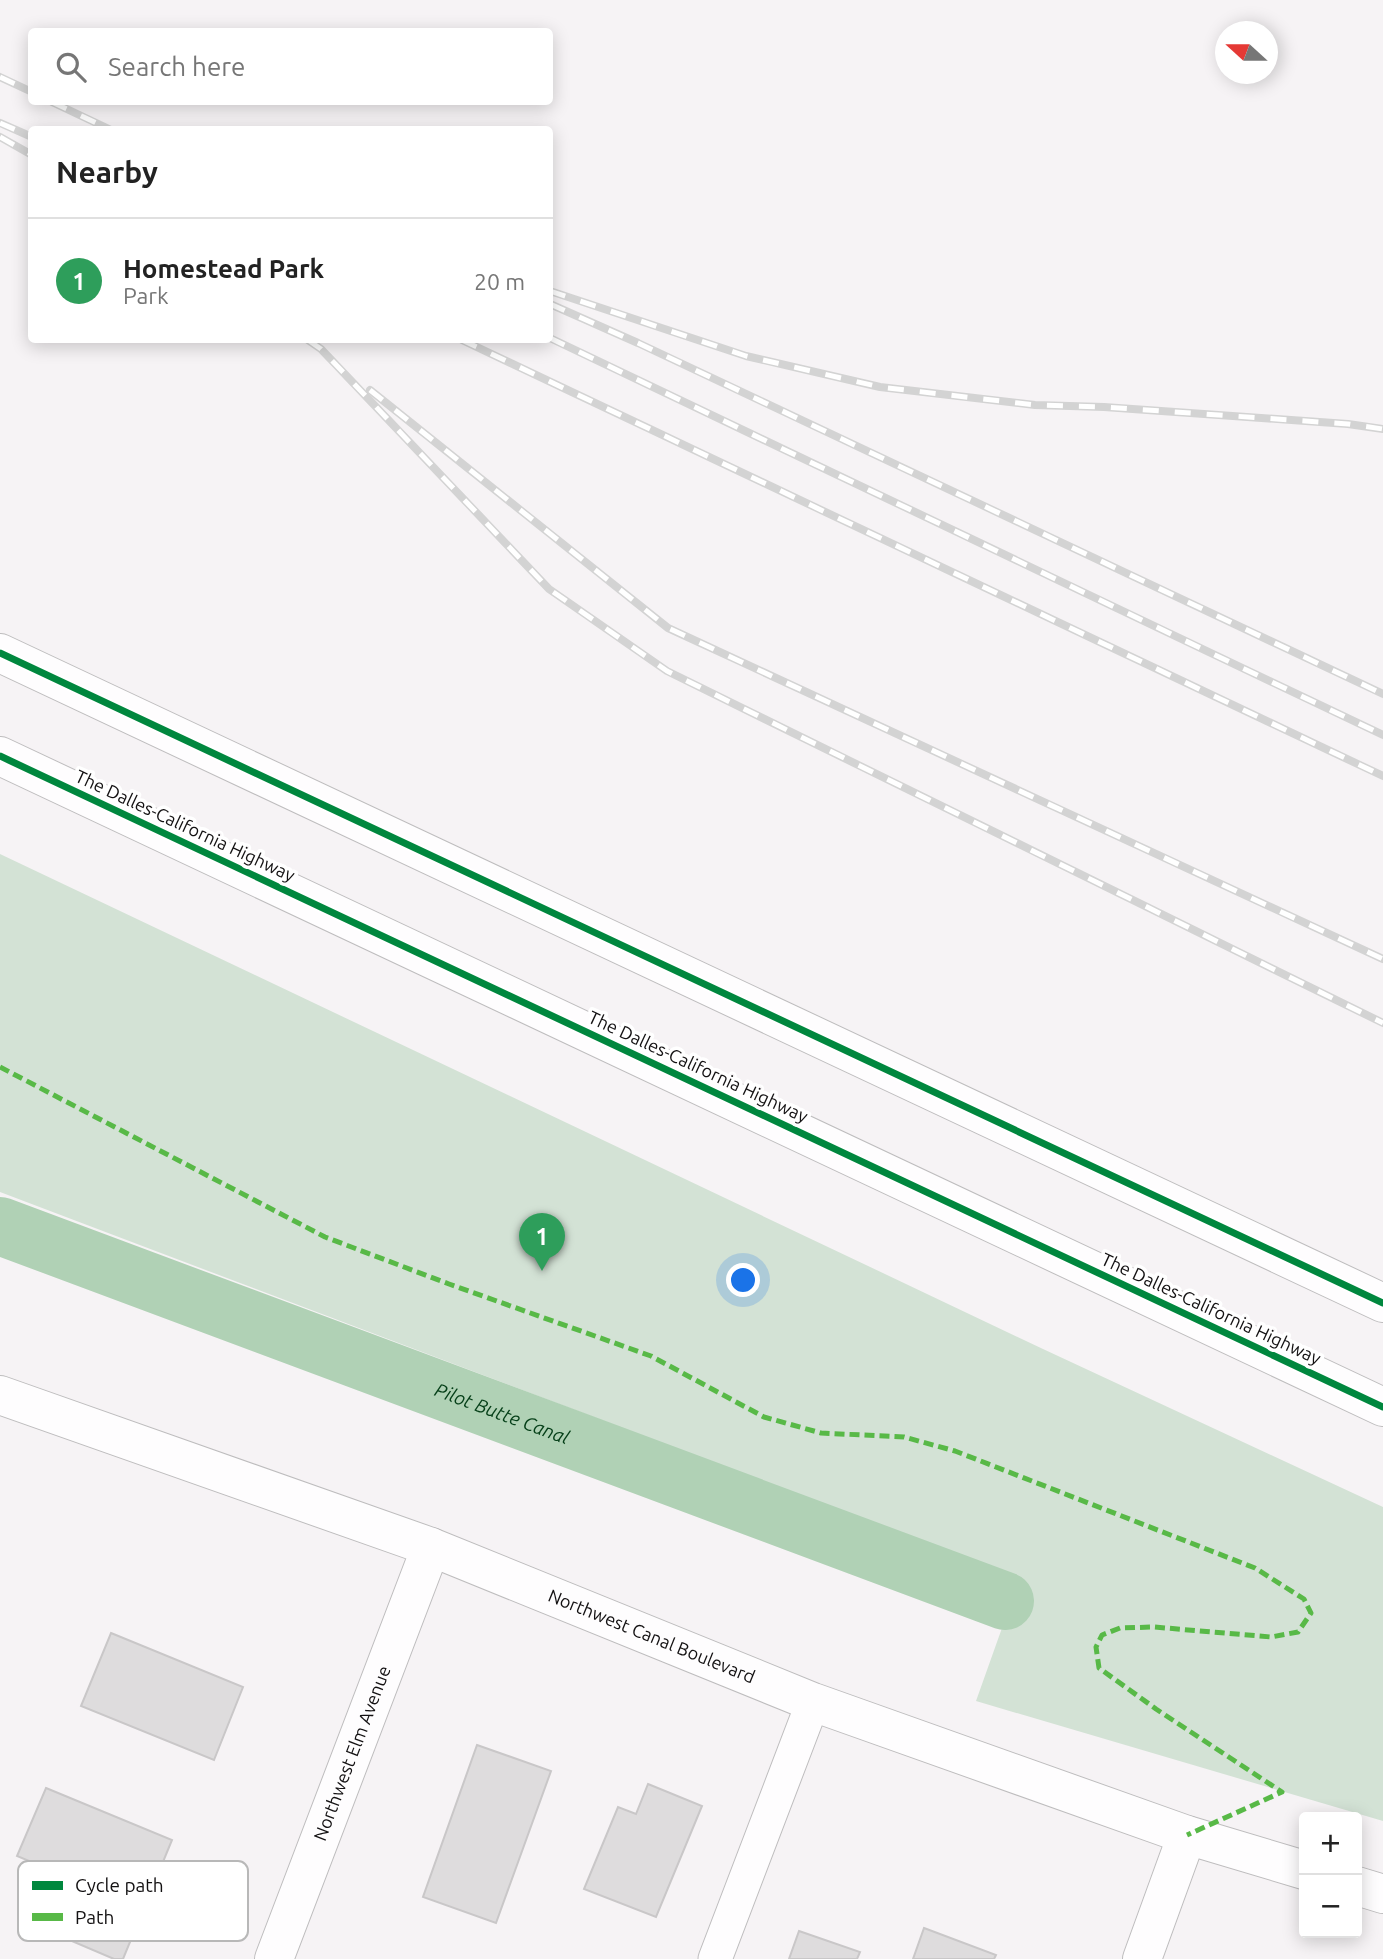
<!DOCTYPE html>
<html lang="en">
<head>
<meta charset="utf-8">
<style>
	:root { --surface:#fff; --page:#f6f6f6; --text:#222; --muted:#767676; --line:#e0e0e0; --accent:#626061 }
	body { margin:0; font-family:Ubuntu,sans-serif; background:var(--page); color:var(--text) }
	.controls { position:absolute; right:21px; bottom:21px; display:grid; overflow:hidden; border-radius:7px; box-shadow:0 4px 18px #0003 }
	.controls button { width:63px; height:63px; display:grid; place-items:center; padding:0; border:0; border-bottom:2px solid var(--line); background:var(--surface); color:var(--text); font:35px sans-serif }
	.compass { position:absolute; left:1215px; top:21px; width:63px; height:63px; border-radius:50%; background:var(--surface); box-shadow:0 4px 18px #0003; rotate:291deg }
	.you { position:absolute; left:744px; top:1281px; width:24px; height:24px; margin:-18px; border:5px solid #fff; border-radius:50%; background:#1a73e8; box-shadow:0 0 0 10px #1a73e833 }
	.badge { display:grid; place-items:center; width:46px; height:46px; border-radius:50%; background:var(--accent); color:#fff; font-size:23px; font-weight:700 }
	.pin { position:absolute; translate:-50% -58px; filter:drop-shadow(0 2px 4px #0008) }
	.pin::after { content:''; position:absolute; top:37px; width:24px; height:21px; background:inherit; clip-path:polygon(0 0,100% 0,50% 100%) }
	.list { margin:0; padding:0; list-style:none }
	h2 { display:flex; justify-content:space-between; align-items:center; height:91px; margin:0; padding:0 28px; font-size:30px }
	h2 small { font-size:23px; font-weight:400; color:var(--muted) }
	.list li { display:grid; grid-template-columns:46px 1fr auto; gap:21px; align-items:center; box-sizing:border-box; height:126px; padding:0 28px; border-top:2px solid var(--line) }
	.list b { display:block; font-size:26px; white-space:nowrap }
	.list p { margin:0; font-size:23px; white-space:nowrap; color:var(--muted) }
	.list em { font-size:23px; font-style:normal; color:var(--muted) }
	.icon { flex:none; width:38px; height:38px; fill:none; stroke:currentColor; stroke-width:2; stroke-linecap:round; stroke-linejoin:round }
	.map { position:relative; flex:none; width:1383px; height:1959px; overflow:hidden }
	.search { position:absolute; background:var(--surface); box-shadow:0 4px 18px #0003; left:28px; top:28px; width:525px; height:77px; display:flex; align-items:center; gap:18px; box-sizing:border-box; padding:0 24px; border-radius:7px; color:var(--muted); font-size:26px }
	.panel { position:absolute; background:var(--surface); box-shadow:0 4px 18px #0003; left:28px; top:126px; width:525px; height:217px; border-radius:7px }
	.map>svg:first-child { display:block }
	.green { fill:#d3e2d5 }
	.lines { fill:none; stroke-linecap:round; stroke-linejoin:round }
	.canal { stroke:#b0d1b5; stroke-width:58 }
	.building { fill:#dedcdd; stroke:#c9c7c8; stroke-width:2 }
	.lane-casing { stroke:#bebdbe; stroke-width:35 }
	.street-casing { stroke:#bebdbe; stroke-width:40 }
	.highway-casing { stroke:#bebdbe; stroke-width:40 }
	.lane { stroke:#fefdfe; stroke-width:33 }
	.street { stroke:#fefdfe; stroke-width:38 }
	.highway { stroke:#fefdfe; stroke-width:38 }
	.rail-casing { stroke:#d3d3d3; stroke-width:8 }
	.rail { stroke:#fff; stroke-width:5; stroke-dasharray:16; stroke-linecap:butt }
	.quiet { stroke:#58b947; stroke-width:5; stroke-dasharray:10 5; stroke-linecap:butt }
	.cycleway-casing { stroke:#fff; stroke-width:11 }
	.cycleway { stroke:#00873e; stroke-width:7 }
	.labels { text-anchor:middle; stroke-width:7; stroke-linejoin:round; paint-order:stroke }
	.street-label { font-size:18px; fill:#131112; stroke:#fff }
	.water-label { font-size:19px; font-style:italic; fill:#053f18; stroke:#fff }
	.key { fill:#fff; stroke:#b8b8b8; stroke-width:2 }
	.key-label { font-size:19px; fill:#131112 }
</style>
</head>
<body>
<div class="map">
<svg width="1383" height="1959" viewBox="0 0 1383 1959">
	<rect width="100%" height="100%" fill="#f6f3f5"/>
	<!-- green -->
	<path class="green" d="M0,854l1043,495 340,158v314l-407,-120 42,-118 -327,-129 -691,-262z"/>
	<g class="lines">
		<!-- canal -->
		<path class="canal" id="s1" d="M0,1226l1005,375"/>
	</g>
	<!-- building -->
	<g class="building">
		<path d="M111,1633l132,54 -29,73 -133,-54z"/>
		<path d="M477,1745l74,26 -55,152 -73,-26z"/>
		<path d="M648,1784l54,22 -46,111 -72,-28 34,-82 18,7z"/>
		<path d="M46,1788l126,52 -49,119h-9l-54,-23 22,-53 -65,-27z"/>
		<path d="M924,1928l72,27 -2,4h-81z"/>
		<path d="M799,1931l61,21 -3,7h-68z"/>
	</g>
	<g class="lines">
		<!-- lane casing -->
		<g class="lane-casing">
			<path id="lane" d="M715,1959l98,-257"/>
		</g>
		<!-- street casing -->
		<g class="street-casing">
			<g id="street">
				<path id="s2" d="M0,1395l431,152 382,155 374,133 117,35"/>
				<path d="M1357,1886l26,8"/>
				<path id="s3" d="M274,1959l157,-412"/>
				<path d="M1142,1959l45,-124"/>
			</g>
		</g>
		<!-- highway casing -->
		<g class="highway-casing">
			<g id="highway">
				<path d="M0,653l1383,650"/>
				<path d="M0,756l1383,651"/>
			</g>
		</g>
		<!-- lane -->
		<use href="#lane" class="lane"/>
		<!-- street -->
		<use href="#street" class="street"/>
		<!-- highway -->
		<use href="#highway" class="highway"/>
		<!-- rail casing -->
		<g class="rail-casing">
			<g id="rail">
				<path d="M0,77l32,15"/>
				<path d="M52,102l59,28"/>
				<path d="M0,123l32,14"/>
				<path d="M0,137l32,18"/>
				<path d="M550,291l196,65 134,31 155,18 69,2 244,17 35,5"/>
				<path d="M550,304l88,39 745,351"/>
				<path d="M550,338l833,397"/>
				<path d="M308,340l13,9 228,240 118,82 716,352"/>
				<path d="M462,340l921,436"/>
				<path d="M370,390l298,238 715,331"/>
			</g>
		</g>
		<!-- rail -->
		<use href="#rail" class="rail"/>
		<!-- quiet -->
		<path class="quiet" d="M0,1067l325,170 124,47 202,72 113,61 57,16 83,4 51,14 300,117 49,31 7,14 -13,19 -27,5 -117,-10 -34,1 -18,7 -6,12 3,21 57,41 126,83 -95,43"/>
		<!-- cycleway casing -->
		<g class="cycleway-casing">
			<g id="cycleway">
				<path d="M0,653l1383,650"/>
				<path d="M0,756l1383,651"/>
			</g>
		</g>
		<!-- cycleway -->
		<use href="#cycleway" class="cycleway"/>
	</g>
	<g class="labels">
		<!-- street labels -->
		<g class="street-label">
			<text transform="translate(185 826) rotate(25)" y="6">The Dalles-California Highway</text>
			<text transform="translate(698 1067) rotate(25)" y="6">The Dalles-California Highway</text>
			<text transform="translate(1211 1309) rotate(25)" y="6">The Dalles-California Highway</text>
			<text dy="6" stroke="none"><textPath href="#s2" startOffset="695">Northwest Canal Boulevard</textPath></text>
			<text dy="6" stroke="none"><textPath href="#s3" startOffset="220">Northwest Elm Avenue</textPath></text>
		</g>
		<!-- water labels -->
		<g class="water-label">
			<text dy="7" stroke="none"><textPath href="#s1" startOffset="536">Pilot Butte Canal</textPath></text>
		</g>
	</g>
	<!-- legend -->
	<rect x="18" y="1861" width="230" height="80" rx="10" class="key"/>
	<rect x="32" y="1881" width="31" height="9" fill="#00873e"/>
	<rect x="32" y="1913" width="31" height="8" fill="#58b947"/>
	<g class="key-label">
		<text x="75" y="1892">Cycle path</text>
		<text x="75" y="1924">Path</text>
	</g>
</svg>
<div class="controls">
<button>+</button>
<button>−</button>
</div>
<svg class="compass" viewBox="-18 -18 36 36"><path d="M0-13l5 13h-10z" fill="#e53935"/><path d="M0 13l5-13h-10z" fill="#767676"/></svg>
<div class="you"></div>
<div class="pin badge" style="left:542px;top:1271px;background:#2e9e5b">1</div>
<div class="search"><svg class="icon" aria-label="search" viewBox="0 0 24 24"><circle cx="10" cy="10" r="6"/><path d="M15 15l6 6"/></svg>Search here</div>
<section class="panel">
<h2>Nearby<small></small></h2>
<ul class="list">
<li><span class="badge" style="background:#2e9e5b">1</span><div><b>Homestead Park</b><p>Park</p></div><em>20 m</em></li>
</ul>
</section>
</div>
</body>
</html>
